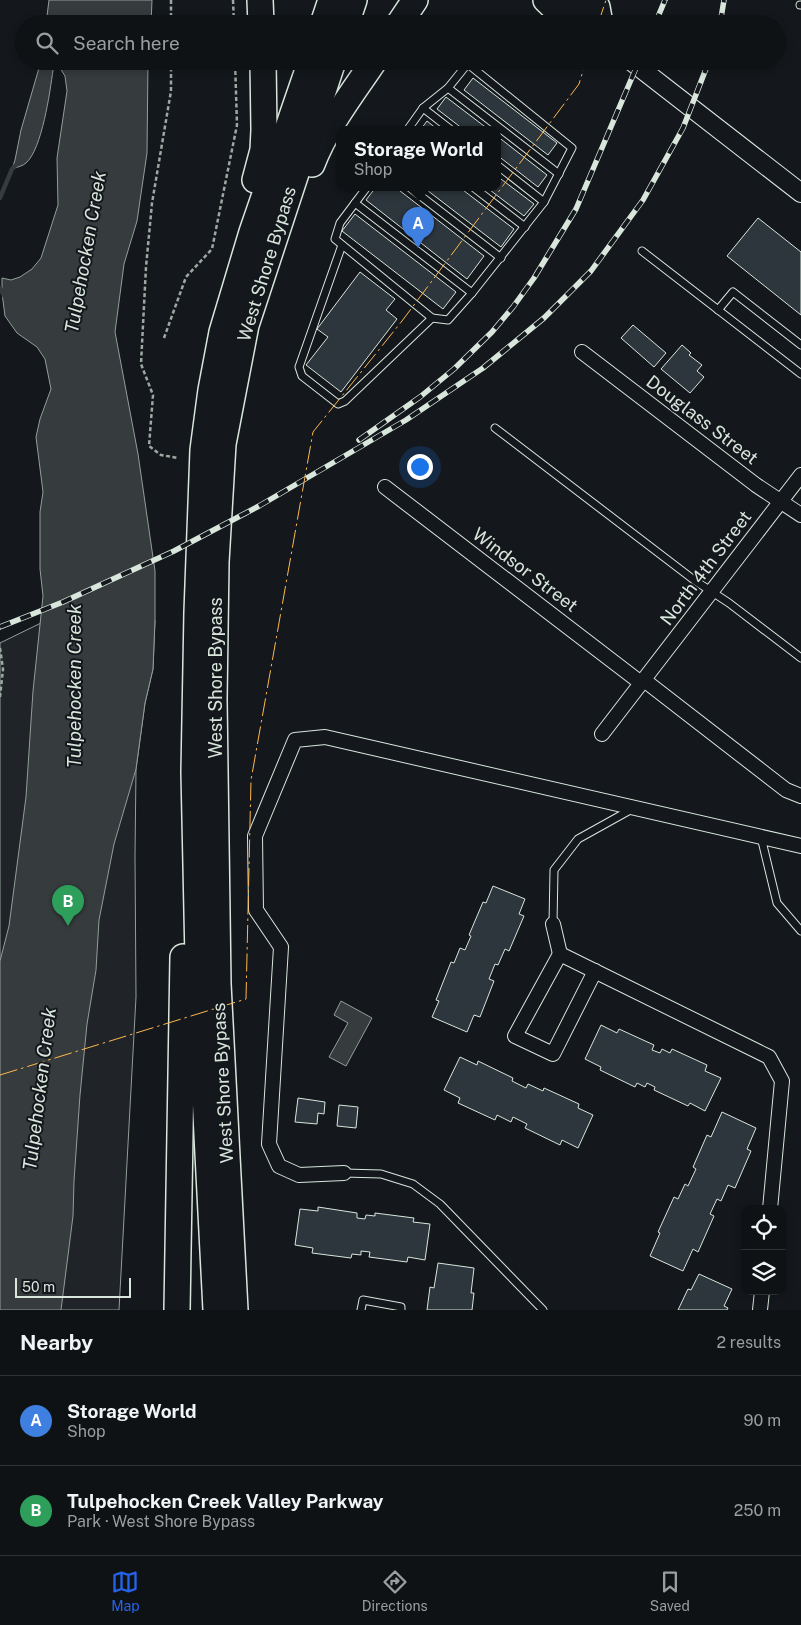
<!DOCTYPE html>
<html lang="en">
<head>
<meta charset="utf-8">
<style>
	:root { --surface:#0f1215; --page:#181b1e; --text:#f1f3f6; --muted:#9b9ea0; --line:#2f3234; --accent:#2563eb }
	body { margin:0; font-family:"Public Sans",sans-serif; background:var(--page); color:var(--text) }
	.controls { position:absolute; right:15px; bottom:15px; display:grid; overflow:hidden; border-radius:10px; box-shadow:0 2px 8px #0003 }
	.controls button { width:45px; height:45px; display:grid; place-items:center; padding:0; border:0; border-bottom:1px solid var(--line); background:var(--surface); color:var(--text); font:25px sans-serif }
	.scale { position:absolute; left:15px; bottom:12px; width:116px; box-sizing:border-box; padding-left:5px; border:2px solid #d8e6dc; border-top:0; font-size:14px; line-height:18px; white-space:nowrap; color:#d8e6dc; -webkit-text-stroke:4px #14181c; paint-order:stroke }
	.you { position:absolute; left:419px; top:466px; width:18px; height:18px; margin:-12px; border:4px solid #fff; border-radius:50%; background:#1a73e8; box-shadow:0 0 0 8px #1a73e833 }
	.badge { display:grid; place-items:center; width:32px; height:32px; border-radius:50%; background:var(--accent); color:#fff; font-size:16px; font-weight:700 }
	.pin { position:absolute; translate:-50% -41px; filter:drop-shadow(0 1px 2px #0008) }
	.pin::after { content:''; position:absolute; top:26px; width:18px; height:15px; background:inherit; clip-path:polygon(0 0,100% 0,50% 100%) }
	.popup { position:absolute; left:336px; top:126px; width:165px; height:65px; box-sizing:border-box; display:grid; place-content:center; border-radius:10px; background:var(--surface); filter:drop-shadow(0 1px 4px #0005); font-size:16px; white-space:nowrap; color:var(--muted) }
	.popup b { font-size:19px; color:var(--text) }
	.popup::after { content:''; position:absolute; left:50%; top:100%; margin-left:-10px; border:10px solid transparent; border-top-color:var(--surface) }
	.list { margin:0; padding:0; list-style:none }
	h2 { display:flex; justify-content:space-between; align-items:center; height:65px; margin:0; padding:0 20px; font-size:21px }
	h2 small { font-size:16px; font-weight:400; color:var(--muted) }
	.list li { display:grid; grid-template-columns:32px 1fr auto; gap:15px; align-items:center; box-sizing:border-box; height:90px; padding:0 20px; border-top:1px solid var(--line) }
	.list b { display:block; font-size:19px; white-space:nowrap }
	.list p { margin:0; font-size:16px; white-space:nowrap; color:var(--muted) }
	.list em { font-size:16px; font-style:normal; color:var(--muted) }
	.icon { flex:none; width:28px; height:28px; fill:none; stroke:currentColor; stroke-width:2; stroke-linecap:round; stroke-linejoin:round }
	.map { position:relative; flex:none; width:801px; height:1310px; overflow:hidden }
	.search { position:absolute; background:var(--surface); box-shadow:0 2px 8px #0003; left:15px; right:15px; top:15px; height:55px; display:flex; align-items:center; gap:12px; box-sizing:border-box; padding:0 18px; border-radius:28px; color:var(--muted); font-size:19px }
	.sheet { height:245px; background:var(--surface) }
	nav { display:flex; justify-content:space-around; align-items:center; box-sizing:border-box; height:70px; border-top:1px solid var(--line); background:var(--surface); font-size:14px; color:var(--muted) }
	nav a { display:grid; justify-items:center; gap:2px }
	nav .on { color:var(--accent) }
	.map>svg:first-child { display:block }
	.green { fill:#202428; stroke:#939e99 }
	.water { fill:#363b3e; stroke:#939e99 }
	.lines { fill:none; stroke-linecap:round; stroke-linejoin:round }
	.stream { stroke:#363b3e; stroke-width:4.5 }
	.building { fill:#2c363c; stroke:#d8e6dc }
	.service-casing { stroke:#d8e6dc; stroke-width:9 }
	.minor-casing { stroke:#d8e6dc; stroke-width:16 }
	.tertiary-casing { stroke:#d8e6dc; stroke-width:20 }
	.motorway-casing { stroke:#d8e6dc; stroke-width:28 }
	.path { stroke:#9da8a2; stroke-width:2.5; stroke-dasharray:4 2.5; stroke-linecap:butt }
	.service { stroke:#14181c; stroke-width:7 }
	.minor { stroke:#14181c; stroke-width:14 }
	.tertiary { stroke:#14181c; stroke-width:18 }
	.motorway { stroke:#14181c; stroke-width:25 }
	.rail-casing { stroke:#d8e6dc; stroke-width:5.5 }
	.rail { stroke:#14181c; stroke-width:4; stroke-dasharray:11; stroke-linecap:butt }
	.power { stroke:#ffb74d; stroke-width:1; stroke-dasharray:18 4 2.5 4; stroke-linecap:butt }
	.labels { text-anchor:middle; stroke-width:4; stroke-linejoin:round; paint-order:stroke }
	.street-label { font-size:18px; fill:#d8e6dc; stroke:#14181c }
	.water-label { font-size:19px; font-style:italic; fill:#d8e6dc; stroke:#14181c }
</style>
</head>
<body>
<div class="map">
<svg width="801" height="1310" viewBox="0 0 801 1310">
	<rect width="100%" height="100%" fill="#14181c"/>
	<!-- green -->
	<path class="green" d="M155,620l-2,49 -8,34 -9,66 -1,87 1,141 -17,313h-119v-667l41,-20z"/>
	<!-- water -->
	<g class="water">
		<path d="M49,0h103l-1,24h-105z"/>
		<path d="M41,61h107l-1,92 -10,68 -13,43 -9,68 23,122 17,117v49l-2,49 -8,34 -9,66 -22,75 -15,76 -3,50 -9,54 -7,71 -6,86 -1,35 -12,94h-61v-349l9,-35 17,-129 7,-106 10,-95 -3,-27v-57l3,-20 -7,-55 4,-18 11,-30 -6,-30 -8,-12 -20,-14 -12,-17 -3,-23v-15l9,2 9,-3 12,-8 9,-11 17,-53 -1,-47 10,-67 -2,-15 -5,-8 -3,-1 -4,3c-3,22 -11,79 -27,93 -3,3 -9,4 -14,6l3,-9 6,-30z"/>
		<path d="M341,1001l31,17 -26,48 -17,-9 19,-34 -14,-8z"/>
	</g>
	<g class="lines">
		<!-- stream -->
		<g class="stream">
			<path d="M0,198l12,-29 3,-3"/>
			<path d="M0,288l5,9"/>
		</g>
	</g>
	<!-- building -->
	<g class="building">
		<path d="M473,78l84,65 -9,12 -84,-65z"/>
		<path d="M446,97l42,32h-25l-26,-20z"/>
		<path d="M427,121l10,8h-16z"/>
		<path d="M497,136l50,39 -9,12 -41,-32z"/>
		<path d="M497,176l37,28 -10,12 -38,-29h11z"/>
		<path d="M376,187h19l89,69 -17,23 -101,-79z"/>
		<path d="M423,187h36l55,42 -13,18z"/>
		<path d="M355,214l101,78 -13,17 -101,-78z"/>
		<path d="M758,218l43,34v63l-74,-59z"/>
		<path d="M360,272l35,27 -9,11 11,9 -56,73 -35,-27 22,-28 -11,-8z"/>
		<path d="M633,325l33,28 -12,14 -33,-29z"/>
		<path d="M682,345l9,8 -2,2 13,10 -5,6 7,6 -14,16 -29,-24z"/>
		<path d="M493,886l32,13 -6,15 5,2 -15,35 -4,-2 -7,16 -3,-1 -6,15 5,2 -14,36 -6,-2 -7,17 -35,-15 7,-16 -3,-1 15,-38 3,1 6,-15 5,2 6,-14 -2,-1 14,-33 3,1z"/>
		<path d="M601,1025l16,8 2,-4 35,16 -2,5 8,3 2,-4 8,4 2,-4 35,16 -2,6 16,7 -16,33 -15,-8 -2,3 -34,-16 1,-3 -8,-4 -2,4 -8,-4 -2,4 -35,-17 1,-3 -16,-8z"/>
		<path d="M460,1057l17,8 1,-4 35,17 -1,3 14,7 2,-4 15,7 1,-3 35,16 -1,4 15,7 -15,33 -16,-8 -2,5 -35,-17 2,-4 -14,-7 -2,5 -14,-7 -2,5 -37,-17 2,-5 -16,-8z"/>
		<path d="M298,1098l27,4 -1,12 -6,-1 -1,11 -22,-2z"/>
		<path d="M339,1105l19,2 -2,21 -19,-2z"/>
		<path d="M722,1112l34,16 -9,21 4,2 -16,37 -7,-3 -7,16 -4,-2 -7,15 4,2 -16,36 -5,-3 -10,22 -33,-15 10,-23 -2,-1 16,-35 4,2 7,-15 3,2 8,-17 -3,-2 14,-32 4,2z"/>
		<path d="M318,1207l39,6v5l8,1 1,-4 9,1v-3l39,5 -1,4 17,2 -5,36 -17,-3 -1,5 -38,-5 1,-5 -9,-1v4l-9,-1 -1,4 -39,-5 1,-5 -18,-3 5,-36 18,2z"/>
		<path d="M438,1263l36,5 -3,25h3l-2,17h-45l3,-23 4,1z"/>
		<path d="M699,1274l33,15 -8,17 4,2 -1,2h-49l10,-21 3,1z"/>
	</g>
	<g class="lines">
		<!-- service casing -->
		<g class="service-casing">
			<g id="service">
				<path d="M800,5h1"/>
				<path d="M556,61l10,2 6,-2"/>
				<path d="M448,88l111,86"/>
				<path d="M423,108l27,21"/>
				<path d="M408,129l15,-21 25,-20 21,-26"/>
				<path d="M497,165l47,37"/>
				<path d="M367,187l-27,36 -5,16 97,79 16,2 24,-27 72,-91 28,-54 -104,-84"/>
				<path d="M409,187l92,71"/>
				<path d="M473,187l52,40"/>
				<path d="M355,203l117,90"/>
				<path d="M342,245l-43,122 3,9 36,28 7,-3 87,-83"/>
				<path d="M642,251l159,123"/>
				<path d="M718,310l15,-18 68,53"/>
				<path d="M495,428l199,152 35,23 72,55"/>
				<path d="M761,837l16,66 24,28"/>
				<path d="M553,924l1,-54 24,-31 54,-30"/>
				<path d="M344,1173l37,1 32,10 27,20 103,106"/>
				<path d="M361,1310l2,-10 38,7v3"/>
			</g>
		</g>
		<!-- minor casing -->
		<g class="minor-casing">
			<g id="minor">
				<path d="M582,352l174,133 45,30"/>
				<path d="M385,487l256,196"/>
				<path d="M644,680l142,110 15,6"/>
				<path d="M602,734l199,-259"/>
				<path d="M553,924l7,30 209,103 13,24 -12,128"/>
				<path d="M560,954l-45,82 38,18 42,-83"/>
				<path d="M344,1173l-45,2 -20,-9 -10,-22 12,-197 -25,-37 -1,-74 40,-96 30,-3 476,109"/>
				<path d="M760,1310l2,-19"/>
			</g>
		</g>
		<!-- tertiary casing -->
		<g class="tertiary-casing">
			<g id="tertiary">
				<path d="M570,0l20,24"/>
				<path d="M631,61l170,132"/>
			</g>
		</g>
		<!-- motorway casing -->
		<g class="motorway-casing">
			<g id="motorway">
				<path d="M260,0l1,24"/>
				<path d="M546,0l25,24"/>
				<path d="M591,0l6,7 3,17"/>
				<path d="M323,24l8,-24"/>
				<path d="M346,24l8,-24"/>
				<path d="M399,24l16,-24"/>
				<path d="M312,164c14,-37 40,-70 62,-103"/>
				<path d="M255,180l8,-30 1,-20 -1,-69"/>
				<path d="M177,1310l6,-353"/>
				<path d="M216,1310l-18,-351 -4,-187 3,-160 6,-162 8,-60 11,-58 30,-100 59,-171"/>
				<path d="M235,1310l-17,-326 -4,-285 2,-137 7,-118 23,-119 87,-264"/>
			</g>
		</g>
		<!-- path -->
		<g class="path">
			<path d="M171,0v24"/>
			<path d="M233,0l1,24"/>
			<path d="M171,61v30l-19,112 -6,64 -5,97 12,31 -4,51 12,9 17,3"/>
			<path d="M164,338l22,-61 26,-28 25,-124 -2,-64"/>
			<path d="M0,648l3,21 -3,28"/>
		</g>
		<!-- service -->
		<use href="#service" class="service"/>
		<!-- minor -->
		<use href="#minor" class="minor"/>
		<!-- tertiary -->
		<use href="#tertiary" class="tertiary"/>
		<!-- motorway -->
		<use href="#motorway" class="motorway"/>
		<!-- rail casing -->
		<g class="rail-casing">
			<g id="rail">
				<path d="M655,24l10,-24"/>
				<path d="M720,24l4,-24"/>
				<path d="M359,440l61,-43 34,-28 38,-37 21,-25 21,-29 42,-69 63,-148"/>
				<path d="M0,627l63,-25 111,-51 85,-45 147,-86 77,-52 61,-50 47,-47 52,-71 40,-72 26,-67"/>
			</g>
		</g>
		<!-- rail -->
		<use href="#rail" class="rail"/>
		<!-- power -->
		<g class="power">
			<path d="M598,24l8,-24"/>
			<path d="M0,1075l246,-76 5,-219 62,-348 89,-111 177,-237 7,-23"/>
		</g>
	</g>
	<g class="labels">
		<!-- street labels -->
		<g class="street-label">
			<text transform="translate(267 264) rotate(-73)" y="6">West Shore Bypass</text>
			<text transform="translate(702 420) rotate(37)" y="6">Douglass Street</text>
			<text transform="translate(706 568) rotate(-53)" y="6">North 4th Street</text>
			<text transform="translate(525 570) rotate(37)" y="6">Windsor Street</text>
			<text transform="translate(216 678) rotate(-90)" y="6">West Shore Bypass</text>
			<text transform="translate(223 1083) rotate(-93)" y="6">West Shore Bypass</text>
		</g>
		<!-- water labels -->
		<g class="water-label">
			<text transform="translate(85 252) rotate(-80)" y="7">Tulpehocken Creek</text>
			<text transform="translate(74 686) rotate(-90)" y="7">Tulpehocken Creek</text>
			<text transform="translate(39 1089) rotate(-83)" y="7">Tulpehocken Creek</text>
		</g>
	</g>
</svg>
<div class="controls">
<button><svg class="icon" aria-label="locate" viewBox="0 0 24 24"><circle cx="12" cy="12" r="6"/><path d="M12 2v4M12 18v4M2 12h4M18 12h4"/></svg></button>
<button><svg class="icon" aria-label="layers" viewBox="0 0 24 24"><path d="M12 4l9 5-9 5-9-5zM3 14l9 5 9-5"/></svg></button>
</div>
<div class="scale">50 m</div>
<div class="you"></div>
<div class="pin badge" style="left:418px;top:248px;background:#3f7fe0">A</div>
<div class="popup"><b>Storage World</b>Shop</div>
<div class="pin badge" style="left:68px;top:926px;background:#2e9e5b">B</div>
<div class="search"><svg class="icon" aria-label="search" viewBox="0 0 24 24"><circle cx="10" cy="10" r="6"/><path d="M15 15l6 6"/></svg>Search here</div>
</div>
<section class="sheet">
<h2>Nearby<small>2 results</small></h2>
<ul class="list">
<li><span class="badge" style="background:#3f7fe0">A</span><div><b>Storage World</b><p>Shop</p></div><em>90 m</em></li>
<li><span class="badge" style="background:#2e9e5b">B</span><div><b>Tulpehocken Creek Valley Parkway</b><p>Park · West Shore Bypass</p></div><em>250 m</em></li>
</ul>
</section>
<nav>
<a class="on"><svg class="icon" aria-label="map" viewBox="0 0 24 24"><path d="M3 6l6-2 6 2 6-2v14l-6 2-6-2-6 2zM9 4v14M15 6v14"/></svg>Map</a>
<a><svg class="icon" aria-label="directions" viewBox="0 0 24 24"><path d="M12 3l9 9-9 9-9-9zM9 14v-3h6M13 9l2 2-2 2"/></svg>Directions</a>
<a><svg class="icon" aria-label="saved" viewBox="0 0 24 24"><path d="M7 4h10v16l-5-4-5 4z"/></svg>Saved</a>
</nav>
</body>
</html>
